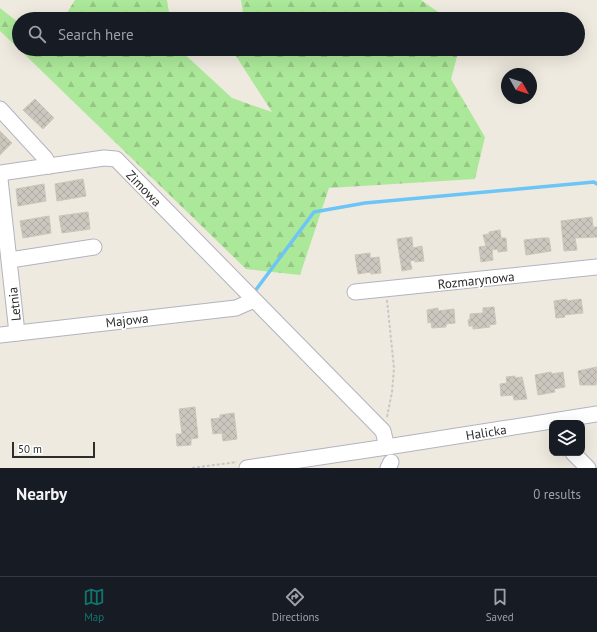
<!DOCTYPE html>
<html lang="en">
<head>
<meta charset="utf-8">
<style>
	:root { --surface:#171b24; --page:#242831; --text:#f1f3f6; --muted:#9ea1a6; --line:#363941; --accent:#0f766e }
	body { margin:0; font-family:"PT Sans",sans-serif; background:var(--page); color:var(--text) }
	.controls { position:absolute; right:12px; bottom:12px; display:grid; overflow:hidden; border-radius:8px; box-shadow:0 4px 16px #0002 }
	.controls button { width:36px; height:36px; display:grid; place-items:center; padding:0; border:0; border-bottom:1px solid var(--line); background:var(--surface); color:var(--text); font:20px sans-serif }
	.compass { position:absolute; left:501px; top:68px; width:36px; height:36px; border-radius:50%; background:var(--surface); box-shadow:0 4px 16px #0002; rotate:129deg }
	.scale { position:absolute; left:12px; bottom:10px; width:83px; box-sizing:border-box; padding-left:4px; border:2px solid #2d2d2d; border-top:0; font-size:11px; line-height:14px; white-space:nowrap; color:#2d2d2d; -webkit-text-stroke:3px #fff; paint-order:stroke }
	.list { margin:0; padding:0; list-style:none }
	h2 { display:flex; justify-content:space-between; align-items:center; height:52px; margin:0; padding:0 16px; font-size:17px }
	h2 small { font-size:13px; font-weight:400; color:var(--muted) }
	.icon { flex:none; width:22px; height:22px; fill:none; stroke:currentColor; stroke-width:2; stroke-linecap:round; stroke-linejoin:round }
	.map { position:relative; flex:none; width:597px; height:468px; overflow:hidden }
	.search { position:absolute; background:var(--surface); box-shadow:0 4px 16px #0002; left:12px; right:12px; top:12px; height:44px; display:flex; align-items:center; gap:10px; box-sizing:border-box; padding:0 14px; border-radius:22px; color:var(--muted); font-size:15px }
	.sheet { height:108px; background:var(--surface) }
	nav { display:flex; justify-content:space-around; align-items:center; box-sizing:border-box; height:56px; border-top:1px solid var(--line); background:var(--surface); font-size:11px; color:var(--muted) }
	nav a { display:grid; justify-items:center; gap:2px }
	nav .on { color:var(--accent) }
	.map>svg:first-child { display:block }
	.forest { fill:url(#forest-firs) }
	.lines { fill:none; stroke-linecap:round; stroke-linejoin:round }
	.stream { stroke:#6dc4f6; stroke-width:3.5 }
	.building { fill:url(#building-cross-hatch); stroke:#cbc6b8 }
	.minor-casing { stroke:#b3b3c1; stroke-width:17 }
	.path { stroke:#c8c8c8; stroke-width:2; stroke-dasharray:3 2; stroke-linecap:butt }
	.minor { stroke:#fff; stroke-width:15 }
	.labels { text-anchor:middle; stroke-width:3.5; stroke-linejoin:round; paint-order:stroke }
	.street-label { font-size:13px; fill:#2d2d2d; stroke:#fff }
</style>
</head>
<body>
<div class="map">
<svg width="597" height="468" viewBox="0 0 597 468">
	<defs>
		<pattern id="forest-firs" width="22" height="20" patternUnits="userSpaceOnUse"><rect width="22" height="20" fill="#ace899"/><path d="M5 1l3.5 6h-7zM16 11l3.5 6h-7z" fill="#94c784"/></pattern>
		<pattern id="building-cross-hatch" width="8" height="8" patternUnits="userSpaceOnUse"><rect width="8" height="8" fill="#cbc6be"/><path d="M0 0l8 8M0 8l8-8" fill="none" stroke="#afaaa4"/></pattern>
	</defs>
	<rect width="100%" height="100%" fill="#efeadf"/>
	<!-- forest -->
	<g class="forest">
		<path d="M75,0h92l3,19h-107z"/>
		<path d="M241,0h180l27,19h-204z"/>
		<path d="M0,8l19,15v26l-19,-18z"/>
		<path d="M19,49h24l1,2 2,-2h133l53,49 40,14 -38,-59 3,-4h222l-8,30 34,58 -10,42 -146,9 -29,87 -54,-6z"/>
	</g>
	<g class="lines">
		<!-- stream -->
		<path class="stream" d="M255,291l59,-79 51,-9 229,-21 3,2"/>
	</g>
	<!-- building -->
	<g class="building">
		<path d="M35,99l19,19 -11,11 -20,-19z"/>
		<path d="M0,131l12,12 -12,12z"/>
		<path d="M83,179l3,17 -29,5 -2,-17z"/>
		<path d="M44,184l2,17 -28,5 -2,-17z"/>
		<path d="M88,212l2,17 -28,4 -3,-17z"/>
		<path d="M49,216l2,17 -28,5 -3,-17z"/>
		<path d="M592,217l1,10h4v10l-22,1 2,12 -13,1 -3,-30z"/>
		<path d="M500,230l1,8h5l1,13 -9,1v-3l-6,1 1,10 -12,2 -2,-15 7,-1 -3,-11 6,-1v-2z"/>
		<path d="M412,237l1,11 9,-2 2,15 -9,1v-2l-5,1 2,8 -10,2 -5,-32z"/>
		<path d="M542,238h7l2,13 -25,4 -2,-15z"/>
		<path d="M370,253v5l9,-1 2,16 -10,1v-2l-13,2 -3,-19z"/>
		<path d="M567,299v2l14,-2 2,14 -19,2 1,2 -9,1 -2,-17z"/>
		<path d="M494,307l2,17 -7,1 1,2 -17,2v-3h-4l-1,-6 2,-1v-5l13,-1v-5z"/>
		<path d="M438,308v3l16,-2 1,14 -9,1v3l-14,1 -1,-6 -3,1 -1,-13z"/>
		<path d="M597,367l-1,18h-16l-2,-14z"/>
		<path d="M551,372l1,2 11,-2 2,15 -11,2 1,3 -17,3 -3,-20z"/>
		<path d="M515,376v2l7,-1 5,22 -13,1 -1,-5 -12,1 -1,-12 7,-1 -1,-6z"/>
		<path d="M195,407l3,31 -7,1v6l-14,1 -1,-12h6l-3,-25z"/>
		<path d="M234,413l3,26 -14,2 -1,-8 -9,1 -2,-15 9,-1v-3z"/>
	</g>
	<g class="lines">
		<!-- minor casing -->
		<g class="minor-casing">
			<g id="minor">
				<path d="M0,109l45,49 5,8"/>
				<path d="M0,173l104,-15 12,1 267,272 4,16"/>
				<path d="M0,179l17,154"/>
				<path d="M10,260l84,-13"/>
				<path d="M355,292l242,-25"/>
				<path d="M0,335l236,-27 18,-8"/>
				<path d="M573,453l15,15"/>
				<path d="M247,468l140,-21 210,-33"/>
				<path d="M388,468l3,-6"/>
			</g>
		</g>
		<!-- path -->
		<g class="path">
			<path d="M387,417l5,-25 2,-24 -7,-68"/>
			<path d="M192,468l45,-6"/>
		</g>
		<!-- minor -->
		<use href="#minor" class="minor"/>
	</g>
	<g class="labels">
		<!-- street labels -->
		<g class="street-label">
			<text transform="translate(144 188) rotate(46)" y="5">Zimowa</text>
			<text transform="translate(476 280) rotate(-6)" y="5">Rozmarynowa</text>
			<text transform="translate(14 304) rotate(-96)" y="5">Letnia</text>
			<text transform="translate(127 320) rotate(-7)" y="5">Majowa</text>
			<text transform="translate(486 432) rotate(-9)" y="5">Halicka</text>
		</g>
	</g>
</svg>
<div class="controls">
<button><svg class="icon" aria-label="layers" viewBox="0 0 24 24"><path d="M12 4l9 5-9 5-9-5zM3 14l9 5 9-5"/></svg></button>
</div>
<svg class="compass" viewBox="-18 -18 36 36"><path d="M0-13l5 13h-10z" fill="#e53935"/><path d="M0 13l5-13h-10z" fill="#9ea1a6"/></svg>
<div class="scale">50 m</div>
<div class="search"><svg class="icon" aria-label="search" viewBox="0 0 24 24"><circle cx="10" cy="10" r="6"/><path d="M15 15l6 6"/></svg>Search here</div>
</div>
<section class="sheet">
<h2>Nearby<small>0 results</small></h2>
<ul class="list">
</ul>
</section>
<nav>
<a class="on"><svg class="icon" aria-label="map" viewBox="0 0 24 24"><path d="M3 6l6-2 6 2 6-2v14l-6 2-6-2-6 2zM9 4v14M15 6v14"/></svg>Map</a>
<a><svg class="icon" aria-label="directions" viewBox="0 0 24 24"><path d="M12 3l9 9-9 9-9-9zM9 14v-3h6M13 9l2 2-2 2"/></svg>Directions</a>
<a><svg class="icon" aria-label="saved" viewBox="0 0 24 24"><path d="M7 4h10v16l-5-4-5 4z"/></svg>Saved</a>
</nav>
</body>
</html>
